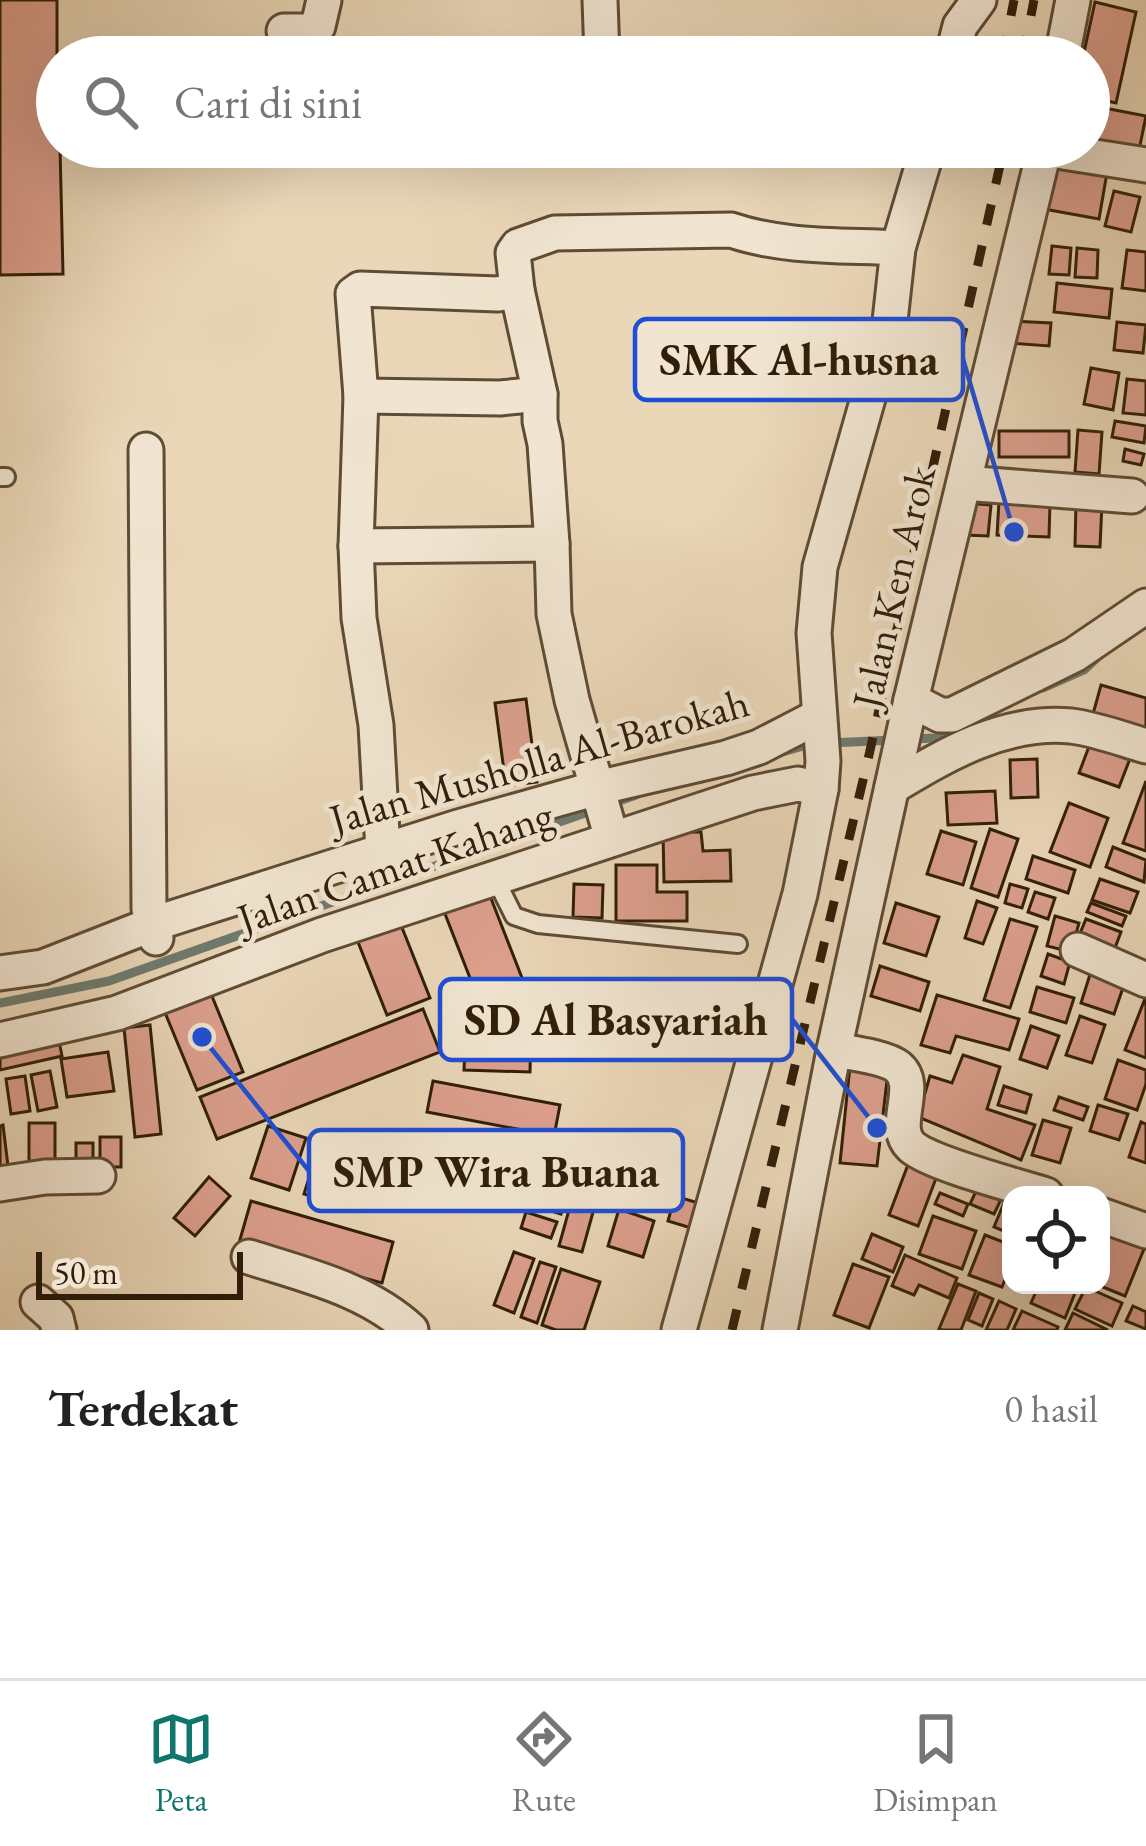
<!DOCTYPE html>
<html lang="id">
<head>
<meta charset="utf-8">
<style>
	:root { --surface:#fff; --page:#f2f2f2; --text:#222; --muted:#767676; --line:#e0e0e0; --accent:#0f766e }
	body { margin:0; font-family:"EB Garamond",serif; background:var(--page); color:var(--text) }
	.controls { position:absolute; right:36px; bottom:36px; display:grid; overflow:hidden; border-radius:24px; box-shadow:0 12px 48px #0002 }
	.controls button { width:108px; height:108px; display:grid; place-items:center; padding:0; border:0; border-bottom:3px solid var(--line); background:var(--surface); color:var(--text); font:60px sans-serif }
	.scale { position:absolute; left:36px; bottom:30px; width:207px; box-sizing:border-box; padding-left:12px; border:6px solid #301e08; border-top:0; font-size:33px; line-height:42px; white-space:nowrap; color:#301e08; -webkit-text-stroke:9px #f1e5d1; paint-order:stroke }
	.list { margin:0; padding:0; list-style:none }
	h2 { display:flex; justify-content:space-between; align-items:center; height:156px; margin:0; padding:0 48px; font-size:51px }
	h2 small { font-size:39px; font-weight:400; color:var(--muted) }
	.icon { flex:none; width:66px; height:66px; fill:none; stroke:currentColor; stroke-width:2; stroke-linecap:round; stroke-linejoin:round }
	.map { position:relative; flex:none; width:1146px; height:1330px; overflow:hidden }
	.search { position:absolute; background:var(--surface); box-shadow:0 12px 48px #0002; left:36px; right:36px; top:36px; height:132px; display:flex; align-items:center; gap:30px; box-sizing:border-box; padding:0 42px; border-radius:66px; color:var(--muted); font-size:45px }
	.sheet { height:348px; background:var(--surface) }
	nav { display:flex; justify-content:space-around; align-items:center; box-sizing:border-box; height:168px; border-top:3px solid var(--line); background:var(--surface); font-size:33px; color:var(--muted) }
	nav a { display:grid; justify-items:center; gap:6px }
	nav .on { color:var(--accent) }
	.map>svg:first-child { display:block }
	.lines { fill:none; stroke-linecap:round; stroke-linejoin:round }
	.stream { stroke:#6e7a6f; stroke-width:9 }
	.building { fill:#dda08e; stroke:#301e08; stroke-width:3 }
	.service-casing { stroke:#5e4c34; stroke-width:22 }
	.minor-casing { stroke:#5e4c34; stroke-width:39 }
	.service { stroke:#f1e5d1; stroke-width:16 }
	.minor { stroke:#f1e5d1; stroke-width:33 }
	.rail { stroke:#301e08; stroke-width:9; stroke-dasharray:21 21; stroke-linecap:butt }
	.labels { text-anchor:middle; stroke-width:10; stroke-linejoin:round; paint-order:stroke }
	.street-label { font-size:42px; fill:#301e08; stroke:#f1e5d1 }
	.leader { fill:none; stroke:#1d4ed8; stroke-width:4.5 }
	.callout-dot { fill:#1d4ed8; stroke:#f1e5d1; stroke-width:4.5 }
	.callout { fill:#f1e5d1; stroke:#1d4ed8; stroke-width:4.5 }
	.callout-label { font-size:45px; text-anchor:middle; font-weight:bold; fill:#301e08 }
</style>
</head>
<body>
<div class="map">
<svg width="1146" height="1330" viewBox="0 0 1146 1330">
	<rect width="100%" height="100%" fill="#ead7b8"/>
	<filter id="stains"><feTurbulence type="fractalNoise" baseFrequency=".00167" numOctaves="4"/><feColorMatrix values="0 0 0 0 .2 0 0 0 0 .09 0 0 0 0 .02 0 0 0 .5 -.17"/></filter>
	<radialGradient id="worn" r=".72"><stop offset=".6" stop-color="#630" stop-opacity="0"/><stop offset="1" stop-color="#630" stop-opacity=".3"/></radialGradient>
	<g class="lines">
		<!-- stream -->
		<g class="stream">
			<path d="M1043,688l41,-18 16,-15"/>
			<path d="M910,739l26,-1 21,-9"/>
			<path d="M779,753l31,-9 83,-4"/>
			<path d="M0,1003l109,-22 527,-186"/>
		</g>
	</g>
	<!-- building -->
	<g class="building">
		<path d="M0,0h57v147h3l3,127 -63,1z"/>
		<path d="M1095,2l41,10 -20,91 -27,-6v-40h-6z"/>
		<path d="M1089,105l57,11 -8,39 -49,-10z"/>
		<path d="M1053,158l55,9 -9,52 -55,-10z"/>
		<path d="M1114,191l26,6 -9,35 -26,-6z"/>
		<path d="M1052,246l19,2 -2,27 -20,-1z"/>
		<path d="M1077,248l21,2 -1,28 -22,-1z"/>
		<path d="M1127,250l19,2v39l-24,-3z"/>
		<path d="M1057,283l55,6 -3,29 -55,-6z"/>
		<path d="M1012,321l39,2 -2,23 -39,-3z"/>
		<path d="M1117,322l29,3 -3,28 -29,-3z"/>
		<path d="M1091,368l28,5 -6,37 -29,-6z"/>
		<path d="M1127,379l19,2v34l-23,-2z"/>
		<path d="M1115,421l31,5 -2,17 -32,-6z"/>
		<path d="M1078,430l24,2 -3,42 -24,-2z"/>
		<rect x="999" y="431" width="70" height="26"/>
		<path d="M1125,449l19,5 -3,11 -18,-4z"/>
		<path d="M999,501l51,2 -1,34 -52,-2z"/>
		<path d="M967,503l24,2 -3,31 -23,-1z"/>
		<path d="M1076,503h26l-2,44 -25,-1z"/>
		<path d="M1101,685l45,13v30l-53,-14z"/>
		<path d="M526,699l11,83 -31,4 -11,-83z"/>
		<path d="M1093,736l40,15 -14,36 -40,-14z"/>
		<path d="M1037,759l1,38 -27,1 -1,-38z"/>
		<path d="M1146,781v70l-23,-8z"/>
		<path d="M995,791l2,32 -49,2 -2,-32z"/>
		<path d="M1069,803l39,15 -18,49 -40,-15z"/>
		<path d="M990,829l28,10 -20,58 -27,-9z"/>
		<path d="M941,831l35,11 -13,43 -36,-11z"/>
		<path d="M663,832h38l2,19 27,-1 1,31 -67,1z"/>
		<path d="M1113,847l33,13 -2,22 -38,-15z"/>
		<path d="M1033,856l42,14 -7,23 -42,-14z"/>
		<path d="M616,865h41v27h30v29h-71z"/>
		<path d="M1100,879l38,13 -8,21 -38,-13z"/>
		<path d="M485,883l39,100 -45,18 -39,-100z"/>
		<path d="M574,884l29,1 -1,33 -29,-1z"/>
		<path d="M1010,884l18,5 -6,19 -17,-5z"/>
		<path d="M1035,892l20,6 -7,21 -20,-7z"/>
		<path d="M977,901l20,7 -14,36 -18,-6z"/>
		<path d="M896,903l43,14 -13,39 -42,-13z"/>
		<path d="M1091,903l35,13 -4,10 -35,-14z"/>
		<path d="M397,915l33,83 -43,17 -33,-83z"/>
		<path d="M1055,916l24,7 -8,29 -24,-6z"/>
		<path d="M1010,919l27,8 -27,81 -26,-8z"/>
		<path d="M1086,919l35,13 -9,24 -36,-13z"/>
		<path d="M1048,954l22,8 -6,22 -23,-8z"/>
		<path d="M1093,965l34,11 -13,38 -33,-11z"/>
		<path d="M880,966l49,16 -9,29 -49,-15z"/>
		<path d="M207,984l36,88 -46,18 -36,-87z"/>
		<path d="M1037,987l37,11 -8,25 -36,-11z"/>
		<path d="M937,995l82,24 -10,31 -53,-14 -6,17 -29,-8z"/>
		<path d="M1146,996v62l-21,-8z"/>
		<path d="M423,1009l17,43 -223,87 -17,-42z"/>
		<path d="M1080,1016l25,9 -13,38 -26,-8z"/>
		<path d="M150,1025l11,109 -26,3 -11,-109z"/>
		<path d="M1031,1026l28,10 -12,32 -27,-9z"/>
		<path d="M466,1028l65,2 -1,42 -66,-2z"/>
		<path d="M59,1041l3,15 -62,14v-16z"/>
		<path d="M108,1052l6,39 -47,6 -6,-38z"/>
		<path d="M963,1055l37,12 -13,42 48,16 -14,35 -103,-43 12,-41 22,7z"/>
		<path d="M1118,1060l28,10v14l-9,26 -32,-11z"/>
		<path d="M850,1066l38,6 -11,94 -37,-3z"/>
		<path d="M50,1071l7,36 -19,4 -7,-36z"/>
		<path d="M25,1076l5,35 -19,3 -5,-35z"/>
		<path d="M433,1081l127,24 -6,31 -127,-24z"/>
		<path d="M1004,1086l27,9 -5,18 -28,-8z"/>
		<path d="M1059,1097l29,10 -5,13 -29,-10z"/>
		<path d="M1098,1105l30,9 -9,26 -29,-9z"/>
		<path d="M1043,1120l28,8 -11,35 -28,-8z"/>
		<path d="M1141,1122l5,2v39l-17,-6z"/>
		<rect x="29" y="1123" width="26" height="47"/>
		<path d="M3,1125l5,41 -8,1v-41z"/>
		<path d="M268,1126l38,12 -17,52 -38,-12z"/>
		<rect x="100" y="1137" width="21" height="30"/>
		<rect x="76" y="1143" width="17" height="19"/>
		<path d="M317,1152l49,14 -12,43 -50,-15z"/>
		<path d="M909,1162l29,11 -20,53 -29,-11z"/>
		<path d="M209,1177l21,19 -35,40 -21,-18z"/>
		<path d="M982,1178l24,11 -12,25 -24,-10z"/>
		<path d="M534,1188l32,10 -5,16 -32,-10z"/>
		<path d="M940,1193l28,11 -5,12 -28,-12z"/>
		<path d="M675,1196l30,9 -7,25 -30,-9z"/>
		<path d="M1006,1198l5,2v34l-17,-7z"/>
		<path d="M572,1199l23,6 -13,47 -23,-6z"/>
		<path d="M251,1201l142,41 -11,41 -143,-40z"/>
		<path d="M619,1209l35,12 -11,36 -35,-11z"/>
		<path d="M526,1212l31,10 -6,16 -30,-10z"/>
		<path d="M933,1216l43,15 -14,38 -43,-15z"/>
		<path d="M1110,1228l36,16 -21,52 -27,-11h3v-35z"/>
		<path d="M872,1234l31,13 -10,25 -31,-13z"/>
		<path d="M985,1235l26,10v20l-9,22 -33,-12z"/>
		<path d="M514,1252l20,7 -20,54 -20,-8z"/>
		<path d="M905,1255l52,23 -8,20 -30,-13 -5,10 -22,-9z"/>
		<path d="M540,1262l16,5 -19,56 -16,-6z"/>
		<path d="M853,1264l36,13 -20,51 -35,-13z"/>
		<path d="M561,1269l39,13 -16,48h-28l-14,-5z"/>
		<path d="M958,1284l18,7 -15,39h-18l-4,-1z"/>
		<path d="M1039,1285h17l19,8 -10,25 -34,-15z"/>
		<path d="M1086,1287l36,16 -10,23 -37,-17z"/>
		<path d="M979,1293l14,6 -11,27 -14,-6z"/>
		<path d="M999,1301l17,8 -9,21h-21z"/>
		<path d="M1133,1306l13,6v17l-20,-8z"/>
		<path d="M1022,1311l36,16 -1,3h-44z"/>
		<path d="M1073,1313l35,17h-43z"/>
	</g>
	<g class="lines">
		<!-- service casing -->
		<g class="service-casing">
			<g id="service">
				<path d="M0,477h6"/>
				<path d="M495,878l19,38 24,8 200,20"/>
			</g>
		</g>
		<!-- minor casing -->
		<g class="minor-casing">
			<g id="minor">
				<path d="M600,0l2,57"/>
				<path d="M284,31h27l7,-5 6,-26"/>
				<path d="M952,57l8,-31 19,-26"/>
				<path d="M1062,57l11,-57"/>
				<path d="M1044,149l102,16"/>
				<path d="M517,290l-4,-37 5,-7 37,-13 176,-3c53,18 111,15 167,18"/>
				<path d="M361,396l139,2 40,-4"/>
				<path d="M146,450l3,459 7,29"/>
				<path d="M964,483l168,13"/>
				<path d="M356,546l196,-2"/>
				<path d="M911,700l29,15h12l122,-60 72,-49"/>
				<path d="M892,787c55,-33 112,-67 179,-61 25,3 51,13 75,20"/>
				<path d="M383,851l-7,-126 -17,-107 -3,-72 5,-150 -8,-102 7,-5 138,5 19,-4 23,104v27l5,23 7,100 2,70 18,86 40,139"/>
				<path d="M1078,950l68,30"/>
				<path d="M0,973l43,-6 110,-43 302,-96 142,-40 129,-30 33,-11 60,-31"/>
				<path d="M0,1040l117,-27 205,-78 431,-142 45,-9 23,5"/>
				<path d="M834,1050c16,3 52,7 64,17 23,19 -9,60 14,80 20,17 106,39 134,48"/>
				<path d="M0,1184l45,-7 53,-1"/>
				<path d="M1101,1215l45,16"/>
				<path d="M249,1257c56,18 118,32 162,73"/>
				<path d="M38,1302l18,16 3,12"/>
				<path d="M679,1330l121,-436 21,-105 2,-28 -9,-128 6,-66 70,-246 8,-73 30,-101"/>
				<path d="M780,1330l54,-280 77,-350 134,-553"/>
			</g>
		</g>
		<!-- service -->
		<use href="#service" class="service"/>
		<!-- minor -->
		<use href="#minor" class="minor"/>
		<!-- rail -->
		<g class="rail">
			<path d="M1003,57l11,-57"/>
			<path d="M1023,57l11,-57"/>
			<path d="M732,1330l137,-575 135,-608"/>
		</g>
	</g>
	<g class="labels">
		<!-- street labels -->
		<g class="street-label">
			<text transform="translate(893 587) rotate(-77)" y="15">Jalan Ken Arok</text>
			<text transform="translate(539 760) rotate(-16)" y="15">Jalan Musholla Al-Barokah</text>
			<text transform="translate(395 866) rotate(-19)" y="15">Jalan Camat Kahang</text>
		</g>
	</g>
	<!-- callouts -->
	<path class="leader" d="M1014 532L963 359M877 1128L792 1019M202 1037L309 1171"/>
	<g class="callout-dot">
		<circle cx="1014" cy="532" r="12"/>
		<circle cx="877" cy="1128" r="12"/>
		<circle cx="202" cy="1037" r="12"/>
	</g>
	<g class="callout">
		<rect x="635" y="319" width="328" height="81" rx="12"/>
		<rect x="440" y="979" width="352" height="81" rx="12"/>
		<rect x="309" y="1130" width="374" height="81" rx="12"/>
	</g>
	<g class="callout-label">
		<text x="799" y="375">SMK Al-husna</text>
		<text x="616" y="1035">SD Al Basyariah</text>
		<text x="496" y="1187">SMP Wira Buana</text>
	</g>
	<rect width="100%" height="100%" filter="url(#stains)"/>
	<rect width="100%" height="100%" fill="url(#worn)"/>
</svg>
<div class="controls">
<button><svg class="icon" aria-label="locate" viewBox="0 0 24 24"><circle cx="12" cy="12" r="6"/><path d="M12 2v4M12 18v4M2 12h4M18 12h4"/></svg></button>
</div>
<div class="scale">50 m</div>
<div class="search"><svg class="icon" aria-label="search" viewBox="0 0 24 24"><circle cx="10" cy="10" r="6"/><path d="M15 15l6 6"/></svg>Cari di sini</div>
</div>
<section class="sheet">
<h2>Terdekat<small>0 hasil</small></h2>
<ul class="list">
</ul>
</section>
<nav>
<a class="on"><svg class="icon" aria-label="map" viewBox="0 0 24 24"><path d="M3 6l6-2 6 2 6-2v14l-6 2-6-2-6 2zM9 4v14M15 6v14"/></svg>Peta</a>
<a><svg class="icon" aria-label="directions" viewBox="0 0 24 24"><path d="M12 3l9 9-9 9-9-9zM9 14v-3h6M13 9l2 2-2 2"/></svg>Rute</a>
<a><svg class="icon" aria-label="saved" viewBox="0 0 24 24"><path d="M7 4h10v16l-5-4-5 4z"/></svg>Disimpan</a>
</nav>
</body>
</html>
